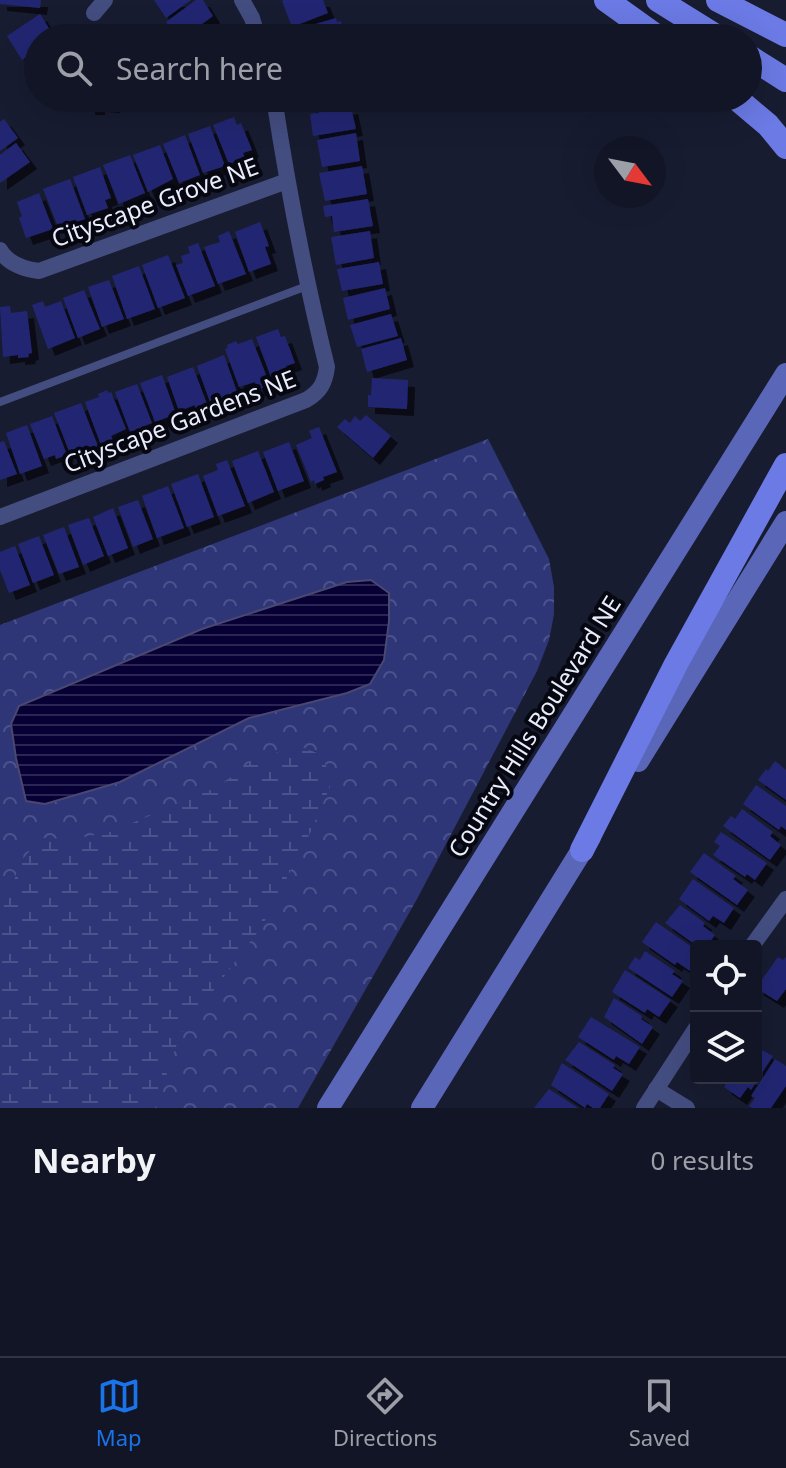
<!DOCTYPE html>
<html lang="en">
<head>
<meta charset="utf-8">
<style>
	:root { --surface:#121525; --page:#1f2232; --text:#f1f3f6; --muted:#9c9fa7; --line:#313442; --accent:#1a73e8 }
	body { margin:0; font-family:"Noto Sans",sans-serif; background:var(--page); color:var(--text) }
	.controls { position:absolute; right:24px; bottom:24px; display:grid; overflow:hidden; border-radius:8px; box-shadow:0 8px 32px #0002 }
	.controls button { width:72px; height:72px; display:grid; place-items:center; padding:0; border:0; border-bottom:2px solid var(--line); background:var(--surface); color:var(--text); font:40px sans-serif }
	.compass { position:absolute; left:594px; top:136px; width:72px; height:72px; border-radius:50%; background:var(--surface); box-shadow:0 8px 32px #0002; rotate:122deg }
	.list { margin:0; padding:0; list-style:none }
	h2 { display:flex; justify-content:space-between; align-items:center; height:104px; margin:0; padding:0 32px; font-size:34px }
	h2 small { font-size:26px; font-weight:400; color:var(--muted) }
	.icon { flex:none; width:44px; height:44px; fill:none; stroke:currentColor; stroke-width:2; stroke-linecap:round; stroke-linejoin:round }
	.map { position:relative; flex:none; width:786px; height:1108px; overflow:hidden }
	.search { position:absolute; background:var(--surface); box-shadow:0 8px 32px #0002; left:24px; right:24px; top:24px; height:88px; display:flex; align-items:center; gap:20px; box-sizing:border-box; padding:0 28px; border-radius:44px; color:var(--muted); font-size:30px }
	.sheet { height:248px; background:var(--surface) }
	nav { display:flex; justify-content:space-around; align-items:center; box-sizing:border-box; height:112px; border-top:2px solid var(--line); background:var(--surface); font-size:22px; color:var(--muted) }
	nav a { display:grid; justify-items:center; gap:4px }
	nav .on { color:var(--accent) }
	.map>svg:first-child { display:block }
	.forest { fill:url(#forest-crowns) }
	.wetland { fill:url(#wetland-marsh) }
	.water { fill:url(#water-rules); stroke:#4a4770; stroke-width:2 }
	.building { fill:#232672; filter:url(#shadow) }
	.lines { fill:none; stroke-linecap:round; stroke-linejoin:round }
	.service { stroke:#444d80; stroke-width:8 }
	.minor { stroke:#444d80; stroke-width:16 }
	.secondary { stroke:#5a66b8; stroke-width:22 }
	.primary { stroke:#6b7ae4; stroke-width:24 }
	.labels { text-anchor:middle; stroke-width:8; stroke-linejoin:round; paint-order:stroke }
	.street-label { font-size:24px; fill:#e8ecfb; stroke:#060710 }
</style>
</head>
<body>
<div class="map">
<svg width="786" height="1108" viewBox="0 0 786 1108">
	<defs>
		<pattern id="forest-crowns" width="20" height="18" patternUnits="userSpaceOnUse" patternTransform="scale(2)"><rect width="20" height="18" fill="#2e3678"/><path d="M2 6a3 3 0 1 1 6 0M12 15a3 3 0 1 1 6 0" fill="none" stroke="#4c538c"/></pattern>
		<pattern id="wetland-marsh" width="20" height="14" patternUnits="userSpaceOnUse" patternTransform="scale(2)"><rect width="20" height="14" fill="#2e3678"/><path d="M1 5h8M5 5V1M11 12h8M15 12V8" fill="none" stroke="#4c538c"/></pattern>
		<pattern id="water-rules" width="6" height="5" patternUnits="userSpaceOnUse" patternTransform="scale(2)"><rect width="6" height="5" fill="#060034"/><path d="M0 2.5h6" fill="none" stroke="#2a2552"/></pattern>
		<filter id="shadow"><feDropShadow dx="7" dy="7" stdDeviation="0" flood-color="#0009"/></filter>
	</defs>
	<rect width="100%" height="100%" fill="#181c31"/>
	<!-- forest -->
	<path class="forest" d="M488,439l61,120 5,28v27l-5,26 -12,31 -120,228 -119,209h-298v-483z"/>
	<!-- wetland -->
	<path class="wetland" d="M299,746l23,9 10,27 -22,51 -48,93 -82,109 -25,73h-155v-194l10,-21 10,-31 21,-24 32,1 38,-7 109,-46 32,-26z"/>
	<!-- water -->
	<path class="water" d="M371,580l18,13v28l-5,39 -14,24 -23,9 -98,25 -129,64 -75,22 -19,-3 -10,-43 -5,-34 8,-18 183,-77 145,-47z"/>
	<!-- building -->
	<g class="building">
		<path d="M0,0h41l-1,8 -40,-4z"/>
		<path d="M154,0h37l-25,18z"/>
		<path d="M196,0h7l10,16 -30,22h-6l-11,-16z"/>
		<path d="M284,0h39l5,13 -36,14 -10,-26z"/>
		<path d="M40,14l15,24h-17v11l-16,11 -15,-24z"/>
		<path d="M336,18l1,4 4,-1 2,10h-3l2,7h-45l-2,-8z"/>
		<path d="M218,25l6,13h-32z"/>
		<path d="M84,98h30l-1,8 -15,-1v3h-10v-4h-4z"/>
		<path d="M308,98h41l1,5 -40,7z"/>
		<path d="M351,107l5,22 -43,7 -3,-22z"/>
		<path d="M234,117l3,8 4,-2 11,27 -9,3 2,5 -16,6 -16,-39z"/>
		<path d="M4,119l14,19 -18,13v-29z"/>
		<path d="M210,126l15,40 -22,7 -15,-39z"/>
		<path d="M356,133l4,28 -38,6 -5,-27z"/>
		<path d="M185,135l15,40 -21,8 -16,-39z"/>
		<path d="M16,143l14,19 -30,21v-28z"/>
		<path d="M160,145l13,34 -25,13 -15,-37z"/>
		<path d="M130,155l15,38 -26,11 -16,-39z"/>
		<path d="M362,166l5,28 -42,7 -6,-28z"/>
		<path d="M100,167l11,31 -6,2 3,8 -21,7 -14,-38z"/>
		<path d="M70,179l15,40 -26,10 -16,-40z"/>
		<path d="M39,193l14,36 -27,9 -7,-20 3,-2 -5,-14z"/>
		<path d="M368,199l5,27 -39,6 -2,-16 -7,1 -2,-11z"/>
		<path d="M260,222l9,24 -4,1 6,17 -22,8 -14,-40z"/>
		<path d="M229,231l17,43 -28,10 -14,-37 16,-5 -2,-6z"/>
		<path d="M370,231l4,27 -38,7 -5,-28z"/>
		<path d="M198,243l17,43 -27,10 -12,-31 7,-2 -2,-7 9,-3 -2,-6z"/>
		<path d="M168,255l17,43 -27,10 -16,-43z"/>
		<path d="M379,262l4,22 -41,7 -5,-22z"/>
		<path d="M139,266l16,43 -28,10 -15,-43z"/>
		<path d="M109,280l15,39 -22,8 -14,-40z"/>
		<path d="M385,288l5,21 -42,11 -5,-22z"/>
		<path d="M84,290l16,39 -22,9 -15,-40z"/>
		<path d="M43,301l2,6 16,-6 14,37 -27,11 -16,-44z"/>
		<path d="M10,306l1,7 16,-2 5,42 -4,1 1,3 -11,1v-3l-15,2 -3,-50z"/>
		<path d="M391,314l7,22 -41,11 -7,-22z"/>
		<path d="M278,329l3,8 4,-1 10,27 -9,3 2,5 -17,6 -15,-40z"/>
		<path d="M401,338l6,22 -40,12 -6,-23z"/>
		<path d="M252,339l18,46 -12,5 -3,-8 -16,5 -14,-38 3,-1 -1,-3 9,-4 2,3z"/>
		<path d="M224,355l13,37 -27,10 -13,-36z"/>
		<path d="M193,367l14,37 -12,4v-3l-16,6 -12,-34z"/>
		<path d="M162,375l14,39 -21,8 -15,-39z"/>
		<path d="M372,378l36,2 -1,29 -39,-2v-12h3z"/>
		<path d="M137,384l15,39 -22,9 -15,-40z"/>
		<path d="M107,390l1,3 3,-1 15,37 -15,7 3,7 -12,5 -17,-46 14,-5 -1,-3z"/>
		<path d="M81,403l17,43 -27,10 -17,-43z"/>
		<path d="M366,415l25,21 -18,22 -36,-31 8,-8 5,4 5,-7 5,5z"/>
		<path d="M52,416l15,39 -11,4 -1,-4 -11,4 -14,-35z"/>
		<path d="M27,425l15,41 -22,8 -14,-41z"/>
		<path d="M319,427l18,45 -14,5 1,3 -9,4 -1,-4 -3,2 -15,-37 16,-7 -3,-7z"/>
		<path d="M4,441l13,33 -17,6v-38z"/>
		<path d="M289,442l15,39 -26,10 -15,-39z"/>
		<path d="M258,451l16,41 -26,11 -16,-42z"/>
		<path d="M227,460l18,46 -27,10 -15,-40 15,-6 -2,-6z"/>
		<path d="M198,474l16,43 -27,10 -16,-43z"/>
		<path d="M168,486l16,42 -27,10 -15,-42z"/>
		<path d="M138,500l15,39 -20,8 -15,-40z"/>
		<path d="M113,508l15,40 -20,8 -15,-39z"/>
		<path d="M89,518l15,38 -21,9 -15,-40z"/>
		<path d="M64,527l15,40 -20,7 -16,-39z"/>
		<path d="M39,536l15,39 -21,8 -15,-39z"/>
		<path d="M15,546l15,39 -21,8 -9,-23v-18z"/>
		<path d="M775,761l11,9v30l-28,-20 8,-11 2,2z"/>
		<path d="M756,785l30,21v24l-5,-4 -2,4 -36,-26z"/>
		<path d="M742,809l31,23 -3,4 11,9 -11,15 -47,-34 8,-10 4,3z"/>
		<path d="M721,832l46,31 -12,17 -8,-6 -2,3 -32,-22 7,-9 -6,-4z"/>
		<path d="M704,853l32,23 -3,3 15,11 -11,15 -47,-33z"/>
		<path d="M693,879l41,29 -10,15 -11,-7 -4,5 -30,-22z"/>
		<path d="M680,905l25,18 -2,3 12,9 -8,11h-10l-32,-23z"/>
		<path d="M656,922l40,28v12l-6,9 -13,-9 -2,3 -33,-23z"/>
		<path d="M645,951l30,20 -3,3 11,7 -11,16 -44,-29 7,-11 5,3z"/>
		<path d="M778,957l5,3 3,-3v32l-9,12 -21,-13z"/>
		<path d="M625,970l46,30 -12,17 -12,-8 -2,4 -33,-21z"/>
		<path d="M614,998l28,18 -1,3 12,8 -11,17 -38,-27z"/>
		<path d="M591,1017l49,30 -11,17 -13,-8 -2,4 -36,-23z"/>
		<path d="M579,1042l36,23 -2,3 10,6 -11,17 -47,-31z"/>
		<path d="M756,1047l17,9 -22,34 -3,-3 -8,11 -16,-11 6,-9h26z"/>
		<path d="M775,1059l11,7v20l-15,22h-19l-3,-2 6,-8 -4,-2z"/>
		<path d="M562,1063l47,31 -9,14h-7l-6,-4 -2,4 -34,-23z"/>
		<path d="M549,1089l29,19h-44z"/>
	</g>
	<g class="lines">
		<!-- service -->
		<path class="service" d="M0,402l307,-116"/>
		<!-- minor -->
		<g class="minor">
			<path d="M242,0l10,18 6,20"/>
			<path d="M94,13l11,-13"/>
			<path d="M0,250c8,14 24,19 39,21l248,-90"/>
			<path d="M0,517l306,-117c14,-8 19,-17 21,-33 -22,-89 -39,-178 -53,-269"/>
			<path d="M752,946l34,-47"/>
			<path d="M656,1089l31,19"/>
			<path d="M644,1108l52,-80"/>
		</g>
		<!-- secondary -->
		<g class="secondary">
			<path d="M638,761l148,-239"/>
			<path d="M328,1108l458,-734"/>
			<path d="M422,1108l168,-271"/>
		</g>
		<!-- primary -->
		<g class="primary">
			<path d="M606,0l53,38"/>
			<path d="M658,0l61,38"/>
			<path d="M718,0l68,35"/>
			<path d="M748,56l38,24"/>
			<path d="M736,98l32,27 18,22"/>
			<path d="M582,850l94,-186 110,-199"/>
		</g>
	</g>
	<g class="labels">
		<!-- street labels -->
		<g class="street-label">
			<text transform="translate(155 203) rotate(-20)" y="8">Cityscape Grove NE</text>
			<text transform="translate(180 422) rotate(-21)" y="8">Cityscape Gardens NE</text>
			<text transform="translate(535 727) rotate(-58)" y="8">Country Hills Boulevard NE</text>
		</g>
	</g>
</svg>
<div class="controls">
<button><svg class="icon" aria-label="locate" viewBox="0 0 24 24"><circle cx="12" cy="12" r="6"/><path d="M12 2v4M12 18v4M2 12h4M18 12h4"/></svg></button>
<button><svg class="icon" aria-label="layers" viewBox="0 0 24 24"><path d="M12 4l9 5-9 5-9-5zM3 14l9 5 9-5"/></svg></button>
</div>
<svg class="compass" viewBox="-18 -18 36 36"><path d="M0-13l5 13h-10z" fill="#e53935"/><path d="M0 13l5-13h-10z" fill="#9c9fa7"/></svg>
<div class="search"><svg class="icon" aria-label="search" viewBox="0 0 24 24"><circle cx="10" cy="10" r="6"/><path d="M15 15l6 6"/></svg>Search here</div>
</div>
<section class="sheet">
<h2>Nearby<small>0 results</small></h2>
<ul class="list">
</ul>
</section>
<nav>
<a class="on"><svg class="icon" aria-label="map" viewBox="0 0 24 24"><path d="M3 6l6-2 6 2 6-2v14l-6 2-6-2-6 2zM9 4v14M15 6v14"/></svg>Map</a>
<a><svg class="icon" aria-label="directions" viewBox="0 0 24 24"><path d="M12 3l9 9-9 9-9-9zM9 14v-3h6M13 9l2 2-2 2"/></svg>Directions</a>
<a><svg class="icon" aria-label="saved" viewBox="0 0 24 24"><path d="M7 4h10v16l-5-4-5 4z"/></svg>Saved</a>
</nav>
</body>
</html>
